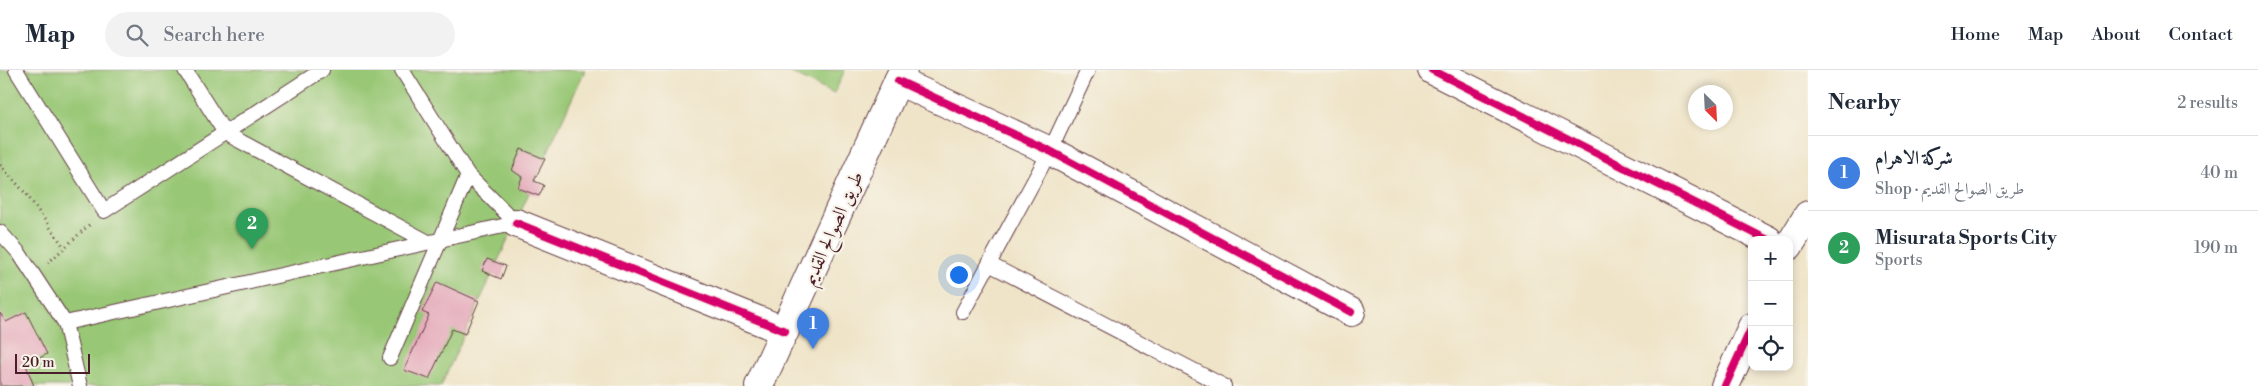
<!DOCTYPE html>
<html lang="en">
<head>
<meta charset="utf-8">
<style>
	:root { --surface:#fff; --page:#f2f2f3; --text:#1f2937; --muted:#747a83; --line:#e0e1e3; --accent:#b5179e }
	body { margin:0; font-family:"Libre Bodoni",Amiri,serif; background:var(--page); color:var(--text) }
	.controls { position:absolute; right:15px; bottom:15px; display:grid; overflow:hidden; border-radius:10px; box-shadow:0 2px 8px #0003 }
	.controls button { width:45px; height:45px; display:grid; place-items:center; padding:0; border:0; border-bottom:1px solid var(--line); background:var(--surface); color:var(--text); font:25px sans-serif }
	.compass { position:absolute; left:1688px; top:15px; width:45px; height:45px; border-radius:50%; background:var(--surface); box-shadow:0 2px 8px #0003; rotate:156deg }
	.scale { position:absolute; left:15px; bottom:12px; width:75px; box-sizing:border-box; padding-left:5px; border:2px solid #4a1f2b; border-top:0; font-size:14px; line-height:18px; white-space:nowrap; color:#4a1f2b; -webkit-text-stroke:4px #f7f3e8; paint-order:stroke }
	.you { position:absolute; left:958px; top:204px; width:18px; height:18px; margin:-12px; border:4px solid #fff; border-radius:50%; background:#1a73e8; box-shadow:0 0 0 8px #1a73e833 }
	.badge { display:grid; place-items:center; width:32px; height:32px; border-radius:50%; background:var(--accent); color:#fff; font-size:16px; font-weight:700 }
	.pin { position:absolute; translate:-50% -41px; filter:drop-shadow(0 1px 2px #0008) }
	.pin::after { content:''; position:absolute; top:26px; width:18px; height:15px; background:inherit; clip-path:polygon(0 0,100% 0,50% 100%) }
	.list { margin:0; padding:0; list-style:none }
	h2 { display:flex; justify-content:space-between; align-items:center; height:65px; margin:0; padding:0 20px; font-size:21px }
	h2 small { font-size:16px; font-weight:400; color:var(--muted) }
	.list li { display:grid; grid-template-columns:32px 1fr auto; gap:15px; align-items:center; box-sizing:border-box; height:75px; padding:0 20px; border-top:1px solid var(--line) }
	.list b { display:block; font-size:19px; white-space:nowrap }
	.list p { margin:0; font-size:16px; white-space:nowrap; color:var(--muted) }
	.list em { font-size:16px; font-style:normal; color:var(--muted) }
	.icon { flex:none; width:28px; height:28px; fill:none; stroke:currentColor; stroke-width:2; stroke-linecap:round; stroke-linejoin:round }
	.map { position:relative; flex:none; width:1808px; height:316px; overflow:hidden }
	header { display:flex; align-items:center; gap:30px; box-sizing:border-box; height:70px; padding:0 25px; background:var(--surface); border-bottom:1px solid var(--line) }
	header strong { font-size:24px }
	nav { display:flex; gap:28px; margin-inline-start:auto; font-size:18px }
	.search { width:350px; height:45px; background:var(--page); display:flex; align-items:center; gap:12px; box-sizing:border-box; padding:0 18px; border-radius:28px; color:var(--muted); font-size:19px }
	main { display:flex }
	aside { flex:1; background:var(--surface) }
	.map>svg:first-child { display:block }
	.green { fill:#98c775; stroke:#717350 }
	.building { fill:#e5acbc }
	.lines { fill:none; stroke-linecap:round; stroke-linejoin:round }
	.service-casing { stroke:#633d43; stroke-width:16 }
	.minor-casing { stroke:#633d43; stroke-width:30 }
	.secondary-casing { stroke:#633d43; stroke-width:30 }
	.path { stroke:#633d43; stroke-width:3; stroke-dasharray:1 4; stroke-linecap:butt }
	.service { stroke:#fff; stroke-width:14 }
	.minor { stroke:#fff; stroke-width:28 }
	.secondary { stroke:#fff; stroke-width:28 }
	.cycleway-casing { stroke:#f7f3e8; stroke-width:11 }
	.cycleway { stroke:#d6006c; stroke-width:8 }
	.labels { text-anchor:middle; stroke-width:4.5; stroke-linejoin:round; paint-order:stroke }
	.street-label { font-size:19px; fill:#4a1f2b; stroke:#f7f3e8 }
</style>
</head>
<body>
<header>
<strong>Map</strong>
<div class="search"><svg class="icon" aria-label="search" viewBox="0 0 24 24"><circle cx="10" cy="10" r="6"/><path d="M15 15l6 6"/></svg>Search here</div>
<nav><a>Home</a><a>Map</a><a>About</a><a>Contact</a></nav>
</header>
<main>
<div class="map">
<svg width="1808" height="316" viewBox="0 0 1808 316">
	<rect width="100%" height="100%" fill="#f7f3e8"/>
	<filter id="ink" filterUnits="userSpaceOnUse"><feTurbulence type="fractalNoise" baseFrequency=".02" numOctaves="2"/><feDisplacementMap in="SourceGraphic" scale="10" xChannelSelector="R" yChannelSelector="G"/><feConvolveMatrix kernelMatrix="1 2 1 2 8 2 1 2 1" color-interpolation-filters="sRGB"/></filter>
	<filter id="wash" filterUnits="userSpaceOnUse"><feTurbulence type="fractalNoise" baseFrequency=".0096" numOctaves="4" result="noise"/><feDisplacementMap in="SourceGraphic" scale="20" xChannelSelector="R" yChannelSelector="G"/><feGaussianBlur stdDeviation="1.12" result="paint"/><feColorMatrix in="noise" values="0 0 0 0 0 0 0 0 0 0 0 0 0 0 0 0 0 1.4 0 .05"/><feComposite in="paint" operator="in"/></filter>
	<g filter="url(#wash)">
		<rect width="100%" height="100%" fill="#efe4c8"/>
		<!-- green -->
		<g class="green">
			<path d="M0,0h585l-144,316h-441z"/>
			<path d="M785,0h60l-11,24z"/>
		</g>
		<g id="blocks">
			<!-- building -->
			<g class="building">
				<path d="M521,79l24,10 -11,22 10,4 -5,11 -21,-8 4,-11 -10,-7z"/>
				<path d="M487,189l19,7 -5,13 -19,-8z"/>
				<path d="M437,212l42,19 -14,33 -13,-5 -23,50 -25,-9 25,-55 -7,-3z"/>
				<path d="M26,242l21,42 -21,11 8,21h-34v-73l6,9z"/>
			</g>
		</g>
	</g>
	<g filter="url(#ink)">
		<use href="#blocks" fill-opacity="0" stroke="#633d43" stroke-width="1"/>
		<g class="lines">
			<!-- service casing -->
			<g class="service-casing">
				<g id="service">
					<path d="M16,0l88,141 218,-141"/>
					<path d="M185,0l40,63 203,109"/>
					<path d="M402,0l66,105 48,48"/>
					<path d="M0,162l19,21 46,70 15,63"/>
					<path d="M989,194l235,122"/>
					<path d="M963,242l87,-161 38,-81"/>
					<path d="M65,253l451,-100"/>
					<path d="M390,288l78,-183"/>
				</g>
			</g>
			<!-- minor casing -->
			<g class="minor-casing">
				<g id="minor">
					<path d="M1432,0l336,170"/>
					<path d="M898,11l152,70 301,161"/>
					<path d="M516,153l269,108"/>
					<path d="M1789,176l19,-31"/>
					<path d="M1725,316l27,-59"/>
				</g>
			</g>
			<!-- secondary casing -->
			<g class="secondary-casing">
				<path id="secondary" d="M759,316l144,-316"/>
			</g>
			<!-- path -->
			<g class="path">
				<path d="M0,95l27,30 37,52"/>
				<path d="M48,193l43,-40"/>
			</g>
			<!-- service -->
			<use href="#service" class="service"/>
			<!-- minor -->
			<use href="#minor" class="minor"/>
			<!-- secondary -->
			<use href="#secondary" class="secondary"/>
			<!-- cycleway casing -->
			<g class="cycleway-casing">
				<g id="cycleway">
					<path d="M1432,0l336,170"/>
					<path d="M898,11l152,70 301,161"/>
					<path d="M516,153l269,108"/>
					<path d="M1725,316l27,-59"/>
				</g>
			</g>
			<!-- cycleway -->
			<use href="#cycleway" class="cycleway"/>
		</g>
	</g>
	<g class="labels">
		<!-- street labels -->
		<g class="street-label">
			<text transform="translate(832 158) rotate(-66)" y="7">طريق الصوالح القديم</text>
		</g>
	</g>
</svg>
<div class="controls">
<button>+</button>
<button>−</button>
<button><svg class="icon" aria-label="locate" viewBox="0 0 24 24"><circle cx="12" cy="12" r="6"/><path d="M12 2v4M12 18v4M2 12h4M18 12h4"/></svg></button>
</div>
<svg class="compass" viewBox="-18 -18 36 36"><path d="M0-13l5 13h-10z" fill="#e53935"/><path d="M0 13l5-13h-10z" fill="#747a83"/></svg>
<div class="scale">20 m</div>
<div class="you"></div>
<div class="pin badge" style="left:813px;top:279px;background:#3f7fe0">1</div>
<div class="pin badge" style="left:252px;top:179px;background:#2e9e5b">2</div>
</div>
<aside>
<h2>Nearby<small>2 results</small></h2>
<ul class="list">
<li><span class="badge" style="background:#3f7fe0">1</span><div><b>شركة الاهرام</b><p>Shop · طريق الصوالح القديم</p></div><em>40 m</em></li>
<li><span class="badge" style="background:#2e9e5b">2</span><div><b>Misurata Sports City</b><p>Sports</p></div><em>190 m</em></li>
</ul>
</aside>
</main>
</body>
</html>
